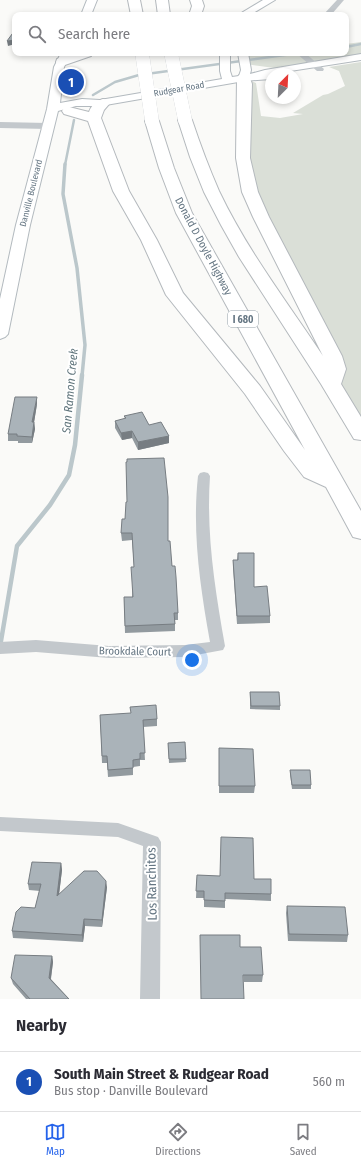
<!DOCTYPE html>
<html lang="en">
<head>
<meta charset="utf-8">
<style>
	:root { --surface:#fff; --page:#f2f2f3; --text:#2b2b33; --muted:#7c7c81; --line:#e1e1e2; --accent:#2563eb }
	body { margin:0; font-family:"Fira Sans Condensed",sans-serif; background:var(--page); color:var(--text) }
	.compass { position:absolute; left:265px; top:68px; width:36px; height:36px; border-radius:50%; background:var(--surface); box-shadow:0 2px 6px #0003; rotate:24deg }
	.you { position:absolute; left:192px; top:660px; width:14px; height:14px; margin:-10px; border:3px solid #fff; border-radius:50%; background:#1a73e8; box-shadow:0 0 0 6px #1a73e833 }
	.badge { display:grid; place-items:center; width:26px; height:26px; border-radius:50%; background:var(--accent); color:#fff; font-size:13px; font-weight:700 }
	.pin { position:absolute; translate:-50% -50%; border:2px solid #fff; box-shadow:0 1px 4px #0006 }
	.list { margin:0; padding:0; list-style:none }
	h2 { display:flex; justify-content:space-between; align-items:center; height:52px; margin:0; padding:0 16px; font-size:17px }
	h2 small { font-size:13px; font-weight:400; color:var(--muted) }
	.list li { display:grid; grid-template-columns:26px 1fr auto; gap:12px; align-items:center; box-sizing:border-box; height:60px; padding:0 16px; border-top:1px solid var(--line) }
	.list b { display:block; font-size:15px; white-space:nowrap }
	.list p { margin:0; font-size:13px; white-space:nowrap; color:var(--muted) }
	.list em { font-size:13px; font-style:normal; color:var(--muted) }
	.icon { flex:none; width:22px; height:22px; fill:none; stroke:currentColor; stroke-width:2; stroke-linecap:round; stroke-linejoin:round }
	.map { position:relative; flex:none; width:361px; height:999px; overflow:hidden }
	.search { position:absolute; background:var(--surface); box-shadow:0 2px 6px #0003; left:12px; right:12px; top:12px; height:44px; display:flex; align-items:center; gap:10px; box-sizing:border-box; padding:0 14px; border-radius:8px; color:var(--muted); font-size:15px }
	.sheet { height:112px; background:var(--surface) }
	nav { display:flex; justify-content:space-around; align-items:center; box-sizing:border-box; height:56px; border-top:1px solid var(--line); background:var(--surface); font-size:11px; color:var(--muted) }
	nav a { display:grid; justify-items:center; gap:2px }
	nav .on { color:var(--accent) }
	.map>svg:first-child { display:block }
	.green { fill:#dadfd7 }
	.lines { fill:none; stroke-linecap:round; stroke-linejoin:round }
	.stream-far2 { stroke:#bbc7cb; stroke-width:2.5 }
	.stream-far1 { stroke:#bbc7cb; stroke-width:3.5 }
	.stream { stroke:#bbc7cb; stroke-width:4.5 }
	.secondary-casing { stroke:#b3babf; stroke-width:2 }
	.highway-casing { stroke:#b4b9bd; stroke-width:2 }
	.street { fill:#c3c8cc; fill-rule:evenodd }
	.secondary { fill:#fff; fill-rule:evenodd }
	.highway { fill:#fff; fill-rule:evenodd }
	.highway-bridge-casing { stroke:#b4b9bd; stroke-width:14; stroke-linecap:butt }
	.highway-bridge { stroke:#fff; stroke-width:14 }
	.wall { fill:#929a9f }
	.shaded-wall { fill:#777d82 }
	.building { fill:#aab3b9; stroke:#777d82 }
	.labels { text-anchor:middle; stroke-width:4; stroke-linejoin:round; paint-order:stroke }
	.far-street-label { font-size:9px; fill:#657683; stroke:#fff }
	.shield { fill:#fff; stroke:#939fa8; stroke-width:1 }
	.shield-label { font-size:10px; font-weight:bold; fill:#657683 }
	.street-label { font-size:11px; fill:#657683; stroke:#fff }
	.water-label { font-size:12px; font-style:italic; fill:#60757c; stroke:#fff }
	.near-street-label { font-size:13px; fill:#657683; stroke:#fff }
</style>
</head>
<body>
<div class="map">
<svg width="361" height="999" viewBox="0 0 361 999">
	<rect width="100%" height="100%" fill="#fafaf8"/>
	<!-- green -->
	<g class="green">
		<path d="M361,42v15l-79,12 -37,-5 -2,-7 31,-4h72v-9z"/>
		<path d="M361,62v372l-30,-50 5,-15 -86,-177 -6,-114 12,5 5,33 19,2 23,-4 -10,-1 30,-18 5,-1 17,-8 -6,-15 -10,-4z"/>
	</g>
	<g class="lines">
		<!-- stream-far2 -->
		<g class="stream-far2">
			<path d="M346,47l15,-3"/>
			<path d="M93,95l22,-13 24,-7 160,-22"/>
			<path d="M65,165l9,-45"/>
		</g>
		<!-- stream-far1 -->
		<path class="stream-far1" d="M65,164l-2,30 14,74 8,77 -3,31"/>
		<!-- stream -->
		<path class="stream" d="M0,647l17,-101 33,-41 19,-30 6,-30 7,-70"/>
		<!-- secondary casing -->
		<g class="secondary-casing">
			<g id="secondary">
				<path d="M87,0h10l-6,15h-10z"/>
				<path d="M263,0h12l-25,15h-12z"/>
				<path d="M61,53h10l-7,14 -4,36 22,-4 18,1 122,-21 -2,-8v-18h10v18l2,6 7,-1 2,-6 -3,-17h10l3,17 -1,4 15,-4 96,-16v6l-90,14v5l-27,2 -144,25h-24l-18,5 -28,114 -22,109 -3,3 -5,2v-40l16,-74 31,-116 7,-42z"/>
			</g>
		</g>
		<!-- highway casing -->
		<g class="highway-casing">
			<g id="highway">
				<path d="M128,0h12l3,15h-12z"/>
				<path d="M156,0h12l2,15h-12z"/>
				<path d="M190,0h12l2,6 -3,9h-12l3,-9z"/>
				<path d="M74,53h18l-1,3 -29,10 -5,-1 -1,-3 1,-3z"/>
				<path d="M244,74l5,1 3,9 -2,74 8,34 11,25 73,139 4,13 -5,15 20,33v23l-7,-1 -33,-55 -82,-127 -18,-32 -17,-33 -14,-35 -12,-37 2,-3 5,-1 5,1 2,3c8,24 17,48 27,71 28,59 68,111 104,165l-70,-139 -11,-25 -6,-34 1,-80 2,-3z"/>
				<path d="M103,99l5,1 2,3 -6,7 -3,8 28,73 28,49 26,53 77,93 45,64 -129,-237 -17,-45 -14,-47 2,-3 5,-1 5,1 2,3 15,47 18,45 169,298v28l-8,-2 -27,-50 -22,-10 -20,-26 -39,-57 -79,-99 -25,-55 -28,-49 -25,-70 -24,-7 -2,-3 2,-3 5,-1 20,5c2,-6 7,-11 14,-13z"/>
			</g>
		</g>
		<!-- street -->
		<g class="street">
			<path d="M337,0h7l-13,15h-8z"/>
			<path d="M296,53h9l19,16 -1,2h-6z"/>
			<path d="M0,122l48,1 4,3 -4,3 -48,-1z"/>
			<path d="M204,472l4,1 2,3c-4,58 5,113 15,170l-2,4 -38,7 -76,1 -73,-6 -36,2v-12l36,-2 73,6 76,-1 25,-3c-10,-56 -18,-110 -12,-166l2,-3z"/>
			<path d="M0,817l118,6 40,14 3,5 -1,157h-20l3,-153 -25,-9 -118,-6z"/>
		</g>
		<!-- secondary -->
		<use href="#secondary" class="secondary"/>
		<!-- highway -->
		<use href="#highway" class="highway"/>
		<!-- highway-bridge casing -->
		<g class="highway-bridge-casing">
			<g id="highway-bridge">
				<path d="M142,53l10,68"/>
				<path d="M171,53l14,67"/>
			</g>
		</g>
		<!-- highway-bridge -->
		<use href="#highway-bridge" class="highway-bridge"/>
	</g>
	<!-- wall -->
	<g class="wall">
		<path d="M37,404l-3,18 1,7 -3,14h-14v-2h-10v-7z"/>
		<path d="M124,416l25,9 20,11v7l-31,7 -6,-12 -10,2 -7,-12v-7l10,-2z"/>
		<path d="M127,502l41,39 4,25 6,47v7h-3v11l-50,2 -1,-36h8l2,-30 -2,-27 -10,1 -1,-8 4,-14z"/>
		<path d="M238,553l16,34 16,29v7l-33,1 -4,-57v-7h4z"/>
		<path d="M250,692l30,14v4l-30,-1z"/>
		<path d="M100,715l57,4v7l-14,1 2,33h-5v6l-7,1v8l-25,2 -1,-14h-5z"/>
		<path d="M185,742l1,20 -17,1 -1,-20z"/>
		<path d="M219,748l36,38 -1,7h-35z"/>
		<path d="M290,770l21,15v4h-19l-2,-15z"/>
		<path d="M61,863l1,7 -3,24 48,-7 -5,40 -17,-1 -2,16 -70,-4 -1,-7 23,-23 5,-17 -11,-1 -1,-6z"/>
		<path d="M197,875l57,4 17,15v7l-46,-2v9l-21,-1v-9h-8z"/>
		<path d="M287,906l61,29 -1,7 -59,-1 -2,-28z"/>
		<path d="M240,947l23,28 -1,7h-18z"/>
		<path d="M52,956l1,6 -2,17 18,20h-43l-13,-15 -2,-6z"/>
	</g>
	<!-- shaded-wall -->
	<g class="shaded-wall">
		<path d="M15,40v4l-7,2 -1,-5z"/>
		<path d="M37,397v7l-4,25 -1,-7z"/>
		<path d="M34,422l1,7 -3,14v-6z"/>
		<path d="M132,431v7l-10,2 -1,-7z"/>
		<path d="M169,436v7l-31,7v-8z"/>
		<path d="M61,863l1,7 -4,33 -1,-7z"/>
		<path d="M106,881l1,6 -5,40v-7z"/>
		<path d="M84,919l1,7 -2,16 -1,-7z"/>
		<path d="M52,956l1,6 -3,22 -1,-6z"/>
	</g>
	<!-- building -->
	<g class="building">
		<path d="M15,30v10l-8,1z"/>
		<path d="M15,397h22l-5,25h2l-2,15 -15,-1v-2h-9z"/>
		<path d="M142,412l7,13 12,-3 8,14 -31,6 -6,-11 -11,2 -6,-12 11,-3 -2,-2z"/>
		<path d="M164,458l4,39v44h2l2,25h3l1,11 2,36h-4l1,11 -50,2 -1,-29h9l-2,-30h3l-2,-34h-11l1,-14h3l1,-17h1l-1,-40h1v-3z"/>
		<path d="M238,553h16v34l13,-1 3,30h-33l-4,-56h5z"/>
		<path d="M250,692h29l1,14h-29z"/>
		<path d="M156,705l1,14 -14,1 2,33h-5v6l-7,1v8l-25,2 -1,-14h-5l-2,-41 31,-2 -1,-6z"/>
		<path d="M185,742l1,17h-17l-1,-16z"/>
		<path d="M219,748l34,1 2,37h-36z"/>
		<path d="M290,770h20l1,15h-19z"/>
		<path d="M221,837l32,1 1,41h17v15l-46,-1v8l-21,-1v-9h-8l1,-16 23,1z"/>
		<path d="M32,862l29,1 -4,33 27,-25h13l9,10 -4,39 -18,-1 -2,16 -70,-4 4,-19 5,-5 14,1 6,-24h-13z"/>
		<path d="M287,906l58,1 3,28 -59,-1z"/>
		<path d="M200,935h40v12h21l2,28h-20l1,24h-43z"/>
		<path d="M15,955l37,1 -3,22 20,21h-39l-19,-21z"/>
	</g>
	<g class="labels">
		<!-- far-street labels -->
		<g class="far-street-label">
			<text transform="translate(179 89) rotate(-10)" y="3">Rudgear Road</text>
			<text transform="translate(31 193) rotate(-76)" y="3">Danville Boulevard</text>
		</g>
		<!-- shield labels -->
		<rect class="shield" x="228" y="311" width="30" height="16" rx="3"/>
		<g class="shield-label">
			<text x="243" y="323">I 680</text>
		</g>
		<!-- street labels -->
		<g class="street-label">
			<text transform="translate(204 246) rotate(62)" y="4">Donald D Doyle Highway</text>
			<text transform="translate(135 651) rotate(1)" y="4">Brookdale Court</text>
		</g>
		<!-- water labels -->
		<g class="water-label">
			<text transform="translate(70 391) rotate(-85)" y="4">San Ramon Creek</text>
		</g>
		<!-- near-street labels -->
		<g class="near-street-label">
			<text transform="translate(151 884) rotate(-91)" y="5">Los Ranchitos</text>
		</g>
	</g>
</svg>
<svg class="compass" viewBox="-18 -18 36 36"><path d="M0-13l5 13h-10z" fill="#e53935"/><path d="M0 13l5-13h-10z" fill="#7c7c81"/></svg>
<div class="you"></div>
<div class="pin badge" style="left:71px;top:82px;background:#1a4fb4">1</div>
<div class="search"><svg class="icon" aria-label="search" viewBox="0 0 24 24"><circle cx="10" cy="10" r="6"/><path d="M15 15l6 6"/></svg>Search here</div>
</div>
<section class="sheet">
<h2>Nearby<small></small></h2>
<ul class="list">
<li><span class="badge" style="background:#1a4fb4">1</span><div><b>South Main Street &amp; Rudgear Road</b><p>Bus stop · Danville Boulevard</p></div><em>560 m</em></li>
</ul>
</section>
<nav>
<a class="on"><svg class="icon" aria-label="map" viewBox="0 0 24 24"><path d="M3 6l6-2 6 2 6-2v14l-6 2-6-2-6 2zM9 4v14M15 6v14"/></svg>Map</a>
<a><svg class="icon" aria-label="directions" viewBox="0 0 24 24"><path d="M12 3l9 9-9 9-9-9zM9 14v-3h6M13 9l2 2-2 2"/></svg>Directions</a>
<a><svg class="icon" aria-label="saved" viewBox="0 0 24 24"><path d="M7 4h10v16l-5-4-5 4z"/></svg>Saved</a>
</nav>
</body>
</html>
